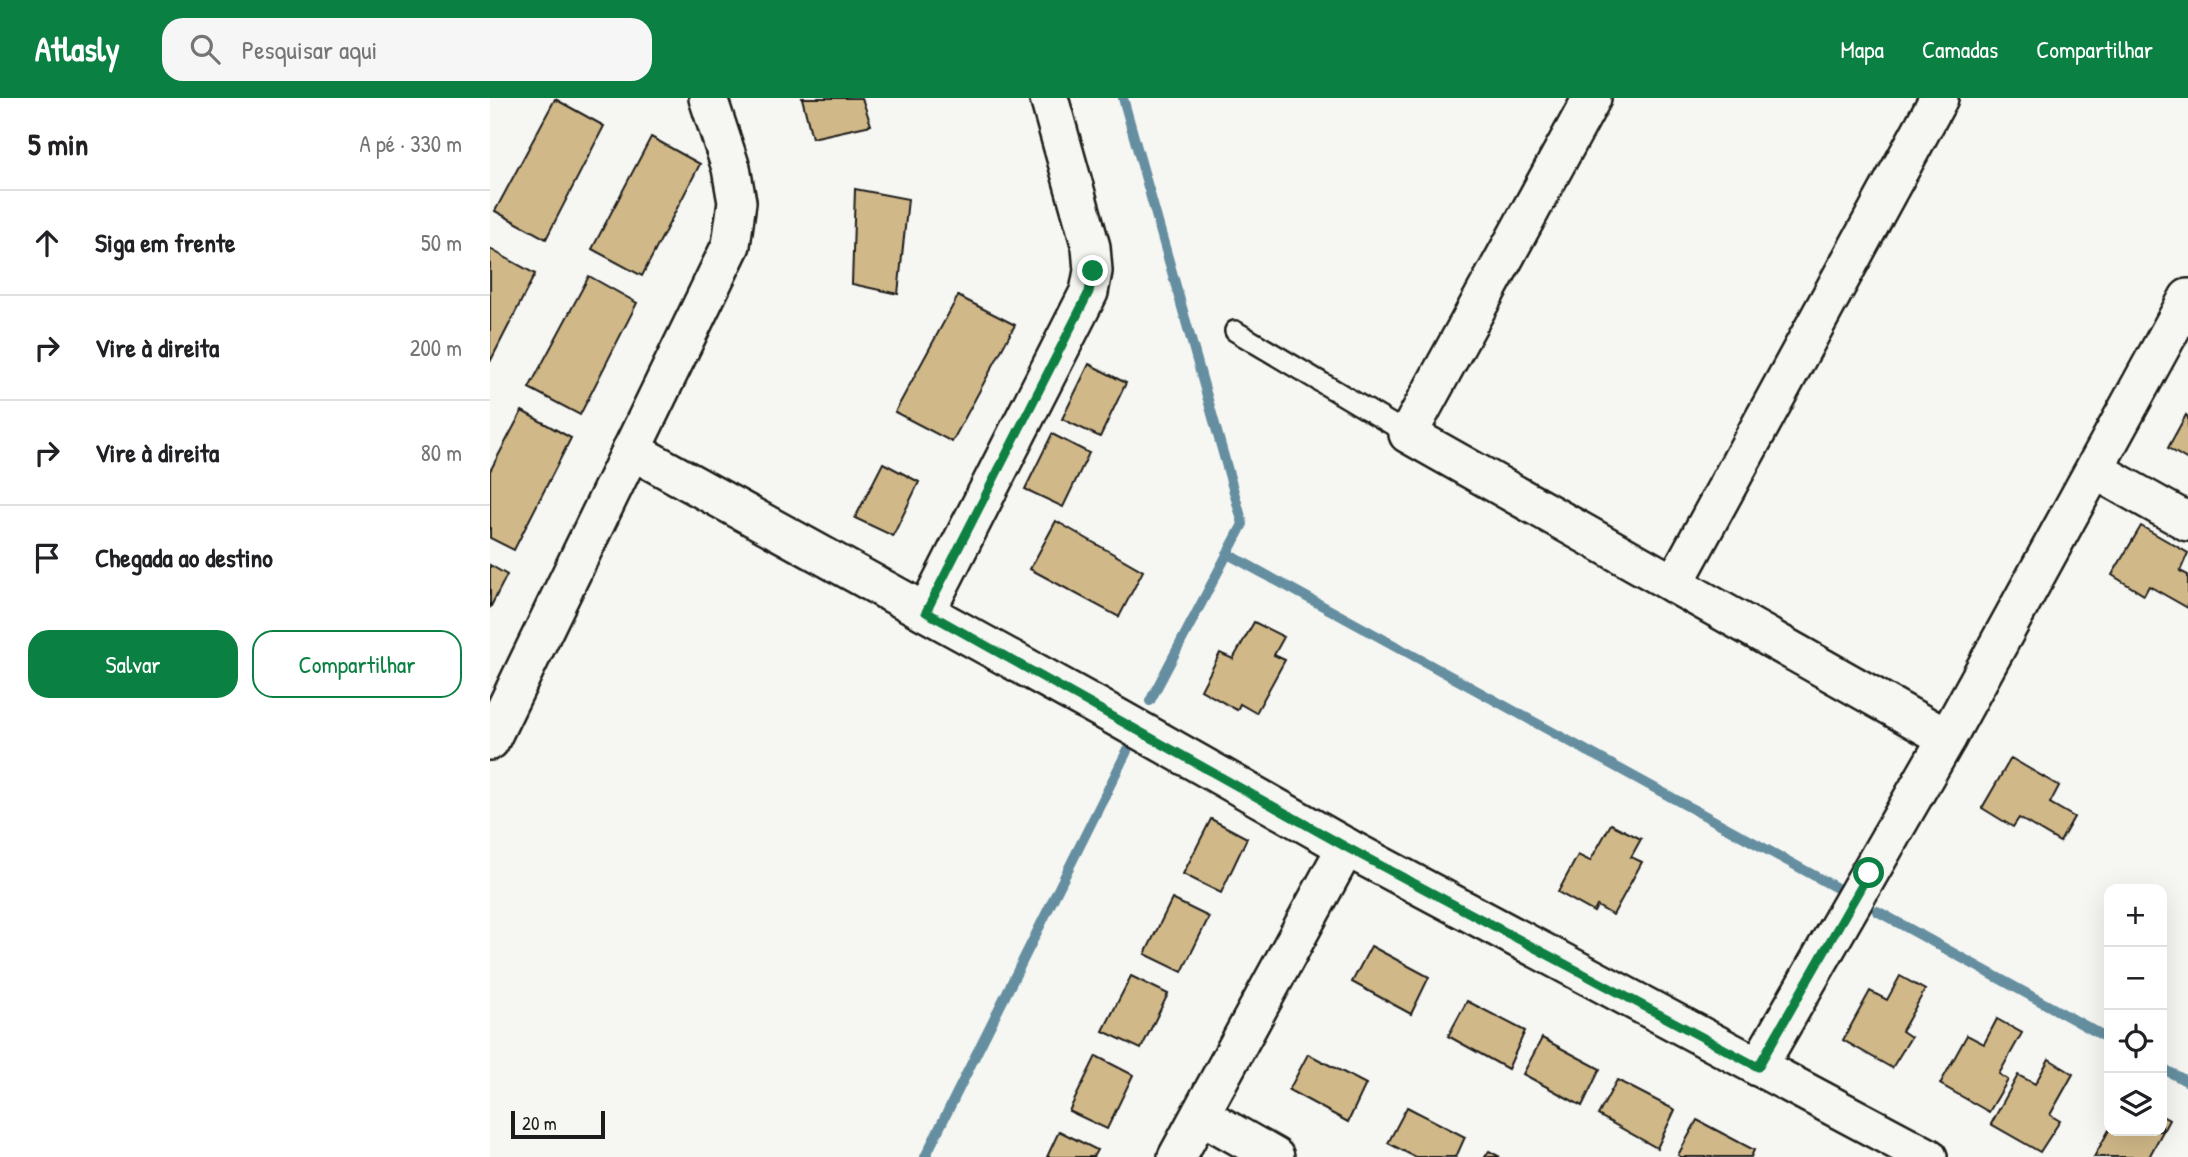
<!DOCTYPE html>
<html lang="pt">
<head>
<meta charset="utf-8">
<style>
	:root { --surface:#fff; --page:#f6f6f6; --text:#202124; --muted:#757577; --line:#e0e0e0; --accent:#0b8043 }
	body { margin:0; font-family:"Patrick Hand",sans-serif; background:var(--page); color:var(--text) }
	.controls { position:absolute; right:21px; bottom:21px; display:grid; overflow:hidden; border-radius:14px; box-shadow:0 7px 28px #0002 }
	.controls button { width:63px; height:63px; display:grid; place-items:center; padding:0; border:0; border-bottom:2px solid var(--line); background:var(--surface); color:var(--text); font:35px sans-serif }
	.scale { position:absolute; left:21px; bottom:18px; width:94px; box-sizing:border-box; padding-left:7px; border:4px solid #1c1c1c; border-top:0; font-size:19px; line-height:24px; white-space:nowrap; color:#1c1c1c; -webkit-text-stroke:5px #f6f6f2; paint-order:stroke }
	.stop { position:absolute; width:21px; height:21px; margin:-16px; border:5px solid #0b8043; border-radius:50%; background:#fff }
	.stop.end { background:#0b8043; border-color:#fff; box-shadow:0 2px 7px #0008 }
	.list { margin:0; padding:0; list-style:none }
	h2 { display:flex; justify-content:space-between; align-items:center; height:91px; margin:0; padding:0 28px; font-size:30px }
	h2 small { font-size:23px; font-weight:400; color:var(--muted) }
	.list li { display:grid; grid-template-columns:46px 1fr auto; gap:21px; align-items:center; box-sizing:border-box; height:105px; padding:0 28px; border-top:2px solid var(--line) }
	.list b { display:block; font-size:26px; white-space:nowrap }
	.list em { font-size:23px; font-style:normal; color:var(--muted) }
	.actions { display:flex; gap:14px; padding:21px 28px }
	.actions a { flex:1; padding:16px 0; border:2px solid var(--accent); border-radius:21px; text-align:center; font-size:24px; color:var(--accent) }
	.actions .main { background:var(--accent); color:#fff }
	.icon { flex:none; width:38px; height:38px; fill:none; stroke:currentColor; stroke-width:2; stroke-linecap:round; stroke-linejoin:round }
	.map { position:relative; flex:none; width:1698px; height:1059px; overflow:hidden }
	header { display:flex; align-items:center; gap:42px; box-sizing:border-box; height:98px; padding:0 35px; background:var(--accent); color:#fff }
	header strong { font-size:33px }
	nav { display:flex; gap:38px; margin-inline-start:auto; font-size:24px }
	.search { width:490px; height:63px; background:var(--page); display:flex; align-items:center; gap:18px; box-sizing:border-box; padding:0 24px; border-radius:21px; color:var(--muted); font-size:26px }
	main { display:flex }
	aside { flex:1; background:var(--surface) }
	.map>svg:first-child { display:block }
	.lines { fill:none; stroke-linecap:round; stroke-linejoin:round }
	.stream { stroke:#658fa0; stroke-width:10 }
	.building { fill:#d0b888; stroke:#1c1c1c; stroke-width:2 }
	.lane-casing { stroke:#1c1c1c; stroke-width:24 }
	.street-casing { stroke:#1c1c1c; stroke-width:42 }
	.lane { stroke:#f6f6f2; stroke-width:19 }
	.street { stroke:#f6f6f2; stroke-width:37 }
	.route { stroke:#0b8043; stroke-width:9 }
</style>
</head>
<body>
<header>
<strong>Atlasly</strong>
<div class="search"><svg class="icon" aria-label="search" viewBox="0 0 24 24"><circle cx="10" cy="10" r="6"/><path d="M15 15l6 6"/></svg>Pesquisar aqui</div>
<nav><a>Mapa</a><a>Camadas</a><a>Compartilhar</a></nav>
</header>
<main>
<aside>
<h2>5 min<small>A pé · 330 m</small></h2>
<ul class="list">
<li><svg class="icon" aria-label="ahead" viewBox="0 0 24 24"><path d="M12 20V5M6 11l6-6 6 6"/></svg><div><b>Siga em frente</b></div><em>50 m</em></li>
<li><svg class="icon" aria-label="right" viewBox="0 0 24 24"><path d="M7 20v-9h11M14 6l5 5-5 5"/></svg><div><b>Vire à direita</b></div><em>200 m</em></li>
<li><svg class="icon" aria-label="right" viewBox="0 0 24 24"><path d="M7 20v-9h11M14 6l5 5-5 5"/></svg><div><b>Vire à direita</b></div><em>80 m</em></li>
<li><svg class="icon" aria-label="arrive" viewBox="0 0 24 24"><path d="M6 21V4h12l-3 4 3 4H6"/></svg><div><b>Chegada ao destino</b></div></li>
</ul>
<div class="actions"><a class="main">Salvar</a><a>Compartilhar</a></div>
</aside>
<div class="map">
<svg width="1698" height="1059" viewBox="0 0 1698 1059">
	<rect width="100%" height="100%" fill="#f6f6f2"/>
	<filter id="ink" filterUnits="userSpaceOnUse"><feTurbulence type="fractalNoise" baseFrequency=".0143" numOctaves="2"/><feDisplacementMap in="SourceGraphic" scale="14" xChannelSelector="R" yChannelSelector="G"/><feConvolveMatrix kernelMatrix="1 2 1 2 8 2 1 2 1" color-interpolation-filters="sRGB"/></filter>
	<g filter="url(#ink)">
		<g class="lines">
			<!-- stream -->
			<g class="stream">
				<path d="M633,0l120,426 -93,177"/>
				<path d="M738,456l607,333"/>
				<path d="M1387,813l232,128"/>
				<path d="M1672,970l26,14"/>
				<path d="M435,1059l202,-406"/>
			</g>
		</g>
		<!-- building -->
		<g class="building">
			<path d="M312,0h60l9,27 -59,13z"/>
			<path d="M65,1l49,27 -58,113 -51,-28z"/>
			<path d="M161,39l49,27 -58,112 -50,-27z"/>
			<path d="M365,91l53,10 -10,95 -46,-10z"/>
			<path d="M0,151l45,25 -45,88z"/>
			<path d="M99,178l48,27 -57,112 -51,-27z"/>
			<path d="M468,198l57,29 -63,117 -57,-30z"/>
			<path d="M599,266l37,19 -26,54 -38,-18z"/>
			<path d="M32,313l49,27 -57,112 -24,-12v-67z"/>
			<path d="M1696,317l2,2v43l-20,-12z"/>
			<path d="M562,336l37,19 -26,54 -38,-18z"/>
			<path d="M393,365l36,19 -26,54 -38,-18z"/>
			<path d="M566,423l87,50 -24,46 -89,-48z"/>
			<path d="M1651,428l47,27 -8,18 8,4v33l-39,-22 -5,9 -32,-20z"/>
			<path d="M0,467l17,10 -17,33z"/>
			<path d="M764,524l30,15 -10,18 11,5 -29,53 -16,-9 -3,6 -36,-20 19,-37 13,6z"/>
			<path d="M1521,660l48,28 -9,17 24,14 -14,25 -41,-24 -6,9 -31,-19z"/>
			<path d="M721,721l36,19 -26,55 -38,-19z"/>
			<path d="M1121,726l30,15 -10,18 11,5 -29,53 -16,-9 -3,6 -36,-20 20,-37 12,6z"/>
			<path d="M682,801l37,18 -27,55 -37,-18z"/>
			<path d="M881,848l58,31 -18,37 -59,-32z"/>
			<path d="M641,878l37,18 -27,55 -38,-18z"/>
			<path d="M1410,878l25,14 -23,41 9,6 -19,31 -49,-28 27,-49 17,9z"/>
			<path d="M977,903l58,30 -17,38 -60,-33z"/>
			<path d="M1507,921l25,14 -23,41 9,6 -19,32 -49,-28 27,-49 17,9z"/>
			<path d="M1052,940l58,31 -18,37 -59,-32z"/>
			<path d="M818,956l58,30 -18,38 -59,-32z"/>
			<path d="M606,958l37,19 -26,54 -38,-18z"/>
			<path d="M1559,961l24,15 -23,41 10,6 -20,31 -49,-28 27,-49 17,9z"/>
			<path d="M1127,982l58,30 -18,38 -59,-33z"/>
			<path d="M917,1009l58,30 -9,20h-41l-27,-14z"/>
			<path d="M1672,1018l7,4 -20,37h-55l15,-27 53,1z"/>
			<path d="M1207,1022l57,30 -3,7h-70l-3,-2z"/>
			<path d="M569,1033l38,19 -4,7h-46z"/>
			<path d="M999,1053l11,6h-15z"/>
		</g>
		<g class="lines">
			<!-- lane casing -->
			<g class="lane-casing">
				<path id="lane" d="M745,233l173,103"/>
			</g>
			<!-- street casing -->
			<g class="street-casing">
				<g id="street">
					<path d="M1102,0l-184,336 539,304"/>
					<path d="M141,352l487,268 228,129 582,310"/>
					<path d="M1605,372l93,52"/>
					<path d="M1184,486l265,-486"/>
					<path d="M436,514l163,-320 4,-21 -2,-24 -42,-149"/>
					<path d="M0,643l241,-496 6,-43 -6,-34 -23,-70"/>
					<path d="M1268,969l189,-329 241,-440"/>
					<path d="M711,1017l74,42"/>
					<path d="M687,1059l169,-310"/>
				</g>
			</g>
			<!-- lane -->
			<use href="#lane" class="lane"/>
			<!-- street -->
			<use href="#street" class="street"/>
		</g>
	</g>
	<g class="lines" filter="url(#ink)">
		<!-- route -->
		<path class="route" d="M603,173l-4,21 -163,320 420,235 412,220 111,-194"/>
	</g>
</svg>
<div class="controls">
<button>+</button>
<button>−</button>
<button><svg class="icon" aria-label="locate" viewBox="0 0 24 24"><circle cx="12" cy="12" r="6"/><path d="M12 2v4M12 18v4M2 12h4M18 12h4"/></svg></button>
<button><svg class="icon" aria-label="layers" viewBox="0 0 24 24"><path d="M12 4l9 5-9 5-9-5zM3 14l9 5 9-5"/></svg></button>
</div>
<div class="scale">20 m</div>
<div class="stop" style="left:1379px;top:775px"></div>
<div class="stop end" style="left:603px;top:173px"></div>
</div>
</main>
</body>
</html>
